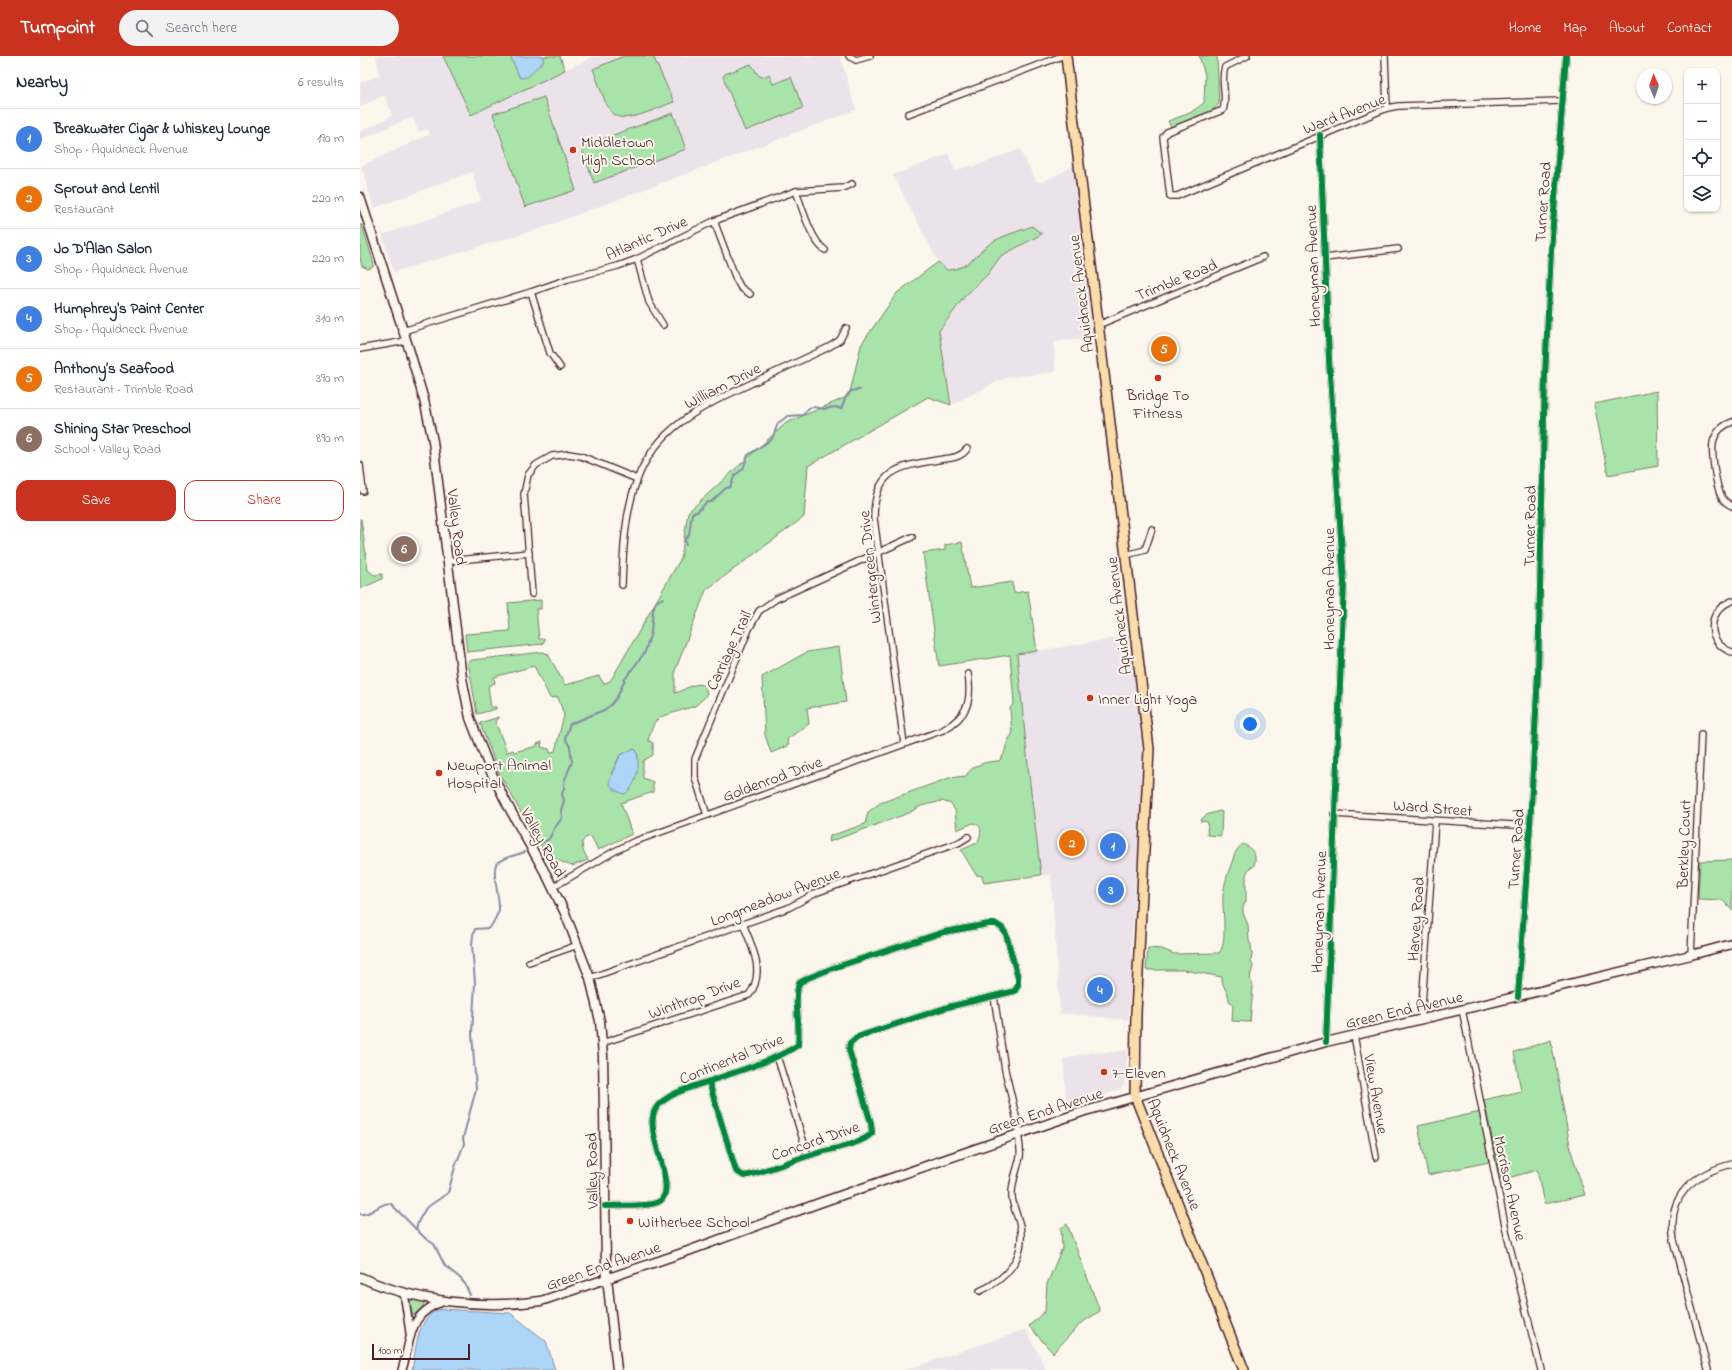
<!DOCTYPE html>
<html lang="en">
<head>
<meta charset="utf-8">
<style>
	:root { --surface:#fff; --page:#f2f2f3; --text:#1f2937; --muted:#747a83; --line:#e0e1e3; --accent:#c8321e }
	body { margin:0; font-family:"Indie Flower",sans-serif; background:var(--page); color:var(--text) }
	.controls { position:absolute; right:12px; top:12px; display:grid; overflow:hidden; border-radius:8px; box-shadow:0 1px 3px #0004 }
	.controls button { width:36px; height:36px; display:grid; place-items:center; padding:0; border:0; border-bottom:1px solid var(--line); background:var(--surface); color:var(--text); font:20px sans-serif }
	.compass { position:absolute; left:1276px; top:12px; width:36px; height:36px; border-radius:50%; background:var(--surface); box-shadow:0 1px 3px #0004; rotate:358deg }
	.scale { position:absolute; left:12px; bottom:10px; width:98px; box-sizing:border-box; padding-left:4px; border:2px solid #4a1f2b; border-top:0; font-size:11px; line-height:14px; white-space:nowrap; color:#4a1f2b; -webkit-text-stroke:3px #fbf7ec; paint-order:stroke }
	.you { position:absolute; left:890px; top:668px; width:14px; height:14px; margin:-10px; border:3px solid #fff; border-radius:50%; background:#1a73e8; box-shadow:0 0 0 6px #1a73e833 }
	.badge { display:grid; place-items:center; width:26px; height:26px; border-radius:50%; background:var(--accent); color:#fff; font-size:13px; font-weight:700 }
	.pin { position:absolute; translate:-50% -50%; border:2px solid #fff; box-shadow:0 1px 4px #0006 }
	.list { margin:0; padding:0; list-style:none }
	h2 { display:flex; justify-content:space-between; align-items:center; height:52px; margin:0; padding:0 16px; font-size:17px }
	h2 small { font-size:13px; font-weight:400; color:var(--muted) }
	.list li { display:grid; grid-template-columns:26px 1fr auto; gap:12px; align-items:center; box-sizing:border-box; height:60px; padding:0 16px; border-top:1px solid var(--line) }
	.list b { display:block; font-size:15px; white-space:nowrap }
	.list p { margin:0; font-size:13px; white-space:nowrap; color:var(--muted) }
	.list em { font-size:13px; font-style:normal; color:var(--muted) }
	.actions { display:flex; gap:8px; padding:12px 16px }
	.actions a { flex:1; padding:9px 0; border:1px solid var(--accent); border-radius:12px; text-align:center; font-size:14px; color:var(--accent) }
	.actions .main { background:var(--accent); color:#fff }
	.icon { flex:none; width:22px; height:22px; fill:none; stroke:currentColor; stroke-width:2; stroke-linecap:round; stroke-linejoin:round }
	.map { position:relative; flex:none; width:1372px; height:1314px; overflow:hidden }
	header { display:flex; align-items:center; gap:24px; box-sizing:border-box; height:56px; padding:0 20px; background:var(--accent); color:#fff }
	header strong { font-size:19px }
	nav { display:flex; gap:22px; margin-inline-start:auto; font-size:14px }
	.search { width:280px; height:36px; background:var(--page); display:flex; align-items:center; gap:10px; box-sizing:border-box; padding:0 14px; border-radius:22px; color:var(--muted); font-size:15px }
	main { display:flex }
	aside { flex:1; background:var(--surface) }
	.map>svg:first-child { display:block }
	.built { fill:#ece3ea }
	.green { fill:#a8e3a9; stroke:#79816a; fill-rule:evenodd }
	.water { fill:#add5f7; stroke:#858ca5 }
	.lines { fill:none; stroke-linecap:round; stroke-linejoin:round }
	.stream { stroke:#858ca5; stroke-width:2 }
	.minor-casing { stroke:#4a1f2b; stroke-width:8 }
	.tertiary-casing { stroke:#4a1f2b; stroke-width:10 }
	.secondary-casing { stroke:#4a1f2b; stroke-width:11 }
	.primary-casing { stroke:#4a1f2b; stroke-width:12 }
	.minor { stroke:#fbf7ec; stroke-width:5.5 }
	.tertiary { stroke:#fbf7ec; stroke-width:7 }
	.secondary { stroke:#fbf7ec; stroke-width:8 }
	.primary { stroke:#faddab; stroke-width:9 }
	.cycleway-casing { stroke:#fbf7ec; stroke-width:8 }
	.cycleway { stroke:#00873e; stroke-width:6 }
	.poi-dot { fill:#c8321e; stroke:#fbf7ec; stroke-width:1.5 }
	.labels { text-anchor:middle; stroke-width:4; stroke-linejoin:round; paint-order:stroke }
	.street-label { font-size:16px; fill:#4a1f2b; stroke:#fbf7ec }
	.poi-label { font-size:16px; fill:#4a1f2b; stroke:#fbf7ec; text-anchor:start }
</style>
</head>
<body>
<header>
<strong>Turnpoint</strong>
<div class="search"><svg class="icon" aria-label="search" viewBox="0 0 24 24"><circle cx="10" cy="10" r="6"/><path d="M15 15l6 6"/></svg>Search here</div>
<nav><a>Home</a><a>Map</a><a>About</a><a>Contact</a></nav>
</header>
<main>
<aside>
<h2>Nearby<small>6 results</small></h2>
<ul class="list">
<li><span class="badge" style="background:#3f7fe0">1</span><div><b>Breakwater Cigar &amp; Whiskey Lounge</b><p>Shop · Aquidneck Avenue</p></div><em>190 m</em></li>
<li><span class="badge" style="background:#e8710a">2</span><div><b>Sprout and Lentil</b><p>Restaurant</p></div><em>220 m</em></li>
<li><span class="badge" style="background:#3f7fe0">3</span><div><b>Jo D'Alan Salon</b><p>Shop · Aquidneck Avenue</p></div><em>220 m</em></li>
<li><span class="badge" style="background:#3f7fe0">4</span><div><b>Humphrey's Paint Center</b><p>Shop · Aquidneck Avenue</p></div><em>310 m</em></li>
<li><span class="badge" style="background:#e8710a">5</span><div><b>Anthony’s Seafood</b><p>Restaurant · Trimble Road</p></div><em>390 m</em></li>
<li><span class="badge" style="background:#8d6e63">6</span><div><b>Shining Star Preschool</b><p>School · Valley Road</p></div><em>890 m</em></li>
</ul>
<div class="actions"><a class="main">Save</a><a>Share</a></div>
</aside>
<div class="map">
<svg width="1372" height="1314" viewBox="0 0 1372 1314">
	<rect width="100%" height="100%" fill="#fbf7ec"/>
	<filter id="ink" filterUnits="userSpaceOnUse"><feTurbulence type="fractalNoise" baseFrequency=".025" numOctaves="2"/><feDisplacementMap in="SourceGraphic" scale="8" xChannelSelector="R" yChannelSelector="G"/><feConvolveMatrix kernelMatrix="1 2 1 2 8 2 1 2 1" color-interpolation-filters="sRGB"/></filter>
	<g filter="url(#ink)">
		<!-- built -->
		<g class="built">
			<path d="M16,0h67l28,59 123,-59h246l16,54 -314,118 -148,44 -12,-37 99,-34 -9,-29 -98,36 -13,-42 69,-32 -2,-5 -9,3 -7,-15 -52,23v-8l32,-16 -7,-21 -25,12v-24l20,-8z"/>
			<path d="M660,93l15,30 3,3h4l25,-12 7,-6 18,170 -5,4 -33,3 1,31 -50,6 -54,27 -12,-74 26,-35 23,-22 13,-18 41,-22 -10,-8 -40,16 -18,18 -17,9 -10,1 -9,-8 -45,-87 55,-21 7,17 16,-6 1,2z"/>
			<path d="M769,580l10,77 3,35 -2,71 -9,132 2,11 -5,58 -68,-7 -9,-138h-10l-12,-100 -12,-121z"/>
			<path d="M768,994l-4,35 -3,4 -54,19 -4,-49 28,-7 15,1z"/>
			<path d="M666,1273l20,41h-141l51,-17z"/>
		</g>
		<!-- green -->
		<g class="green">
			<path d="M83,0h67l10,22 24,-17 -2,-5h18l5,14 -94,45z"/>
			<path d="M264,0h29l21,46c-15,5 -52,25 -63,10 -6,-7 -14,-33 -18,-43z"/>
			<path d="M839,0h18l2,47c-4,11 -37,20 -48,24l-3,-6 22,-8 14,-10 1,-28z"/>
			<path d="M391,8l8,12 5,1 5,-3 4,10 18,-7 12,31 -58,23 -22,-54 2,-3z"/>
			<path d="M184,41l32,93 -51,17 -32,-93z"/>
			<path d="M313,57l13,36 -92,34 -13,-36z"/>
			<path d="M0,169h2l12,39 -1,3 -5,2 -6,-3 -2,-8z"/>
			<path d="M672,170l10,8 -41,22 -13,18 -23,22 -26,35 12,74 -23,-8 -120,69 -4,51 -98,73 -31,81v22c11,-3 28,-18 32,0l-3,5 -9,8 -35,11 -6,6 -6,17 5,3v12l-10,6v17l10,4v10l-32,11 11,31 -34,16 -7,-14 -6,2 -3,4 1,8 5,10 -16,6c-17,-6 -25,-11 -36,-27l-37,-66 -19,-50 19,-6 -4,4 12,31 6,-2 1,2 23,-6v-2l5,-2 -1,5 8,2 1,4 5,-2 9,-36 -6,-18 -8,1 -16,-32 -40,11 1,6 -7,3 3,21h5v2l-19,5 -9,-52 4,-2 71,-8 5,2 17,31 34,-9 5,8 7,-4 70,-122 7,-46 98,-89 63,-27 12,-51 36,-52 41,-31 9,8c23,-1 28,-16 44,-27 10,-7 29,-12 41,-17zM260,699h18l-2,20 -25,-1z"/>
			<path d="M1297,335l1,75 -50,9 -14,-71z"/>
			<path d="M0,463h1l7,51 6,5 8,-1v5l-22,10z"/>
			<path d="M602,486l8,46 42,-6 2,11 14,-2 9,60 -20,3 12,121 12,100 -57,8 -2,-7 -6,-1 -15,-25 16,-7c4,-8 7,-18 -4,-20l-16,7 -2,-20 -4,-6 -9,-3 -21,5 -12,7 -80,29 1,-6 35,-12 3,-12 12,-9 69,-25 17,-2c5,-11 21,-15 33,-15 9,-8 4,-18 13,-26l-2,-27 4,-5 -4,-48 -71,11 -16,-113 22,-3v-5z"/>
			<path d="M181,544v9h-5l3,30h6l-2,5 -76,8 -2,-18 45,-3 -2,-28z"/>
			<path d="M479,591l7,55 -39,6 2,16 -22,15 2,6 -18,8 -6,-18 -3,-58 45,-25z"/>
			<path d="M860,755l2,1 -1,24 -14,-1 1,-13 -8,-1c5,-7 12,-8 20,-10z"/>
			<path d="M883,788c9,4 16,12 10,23l-4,1 -3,7v26l-3,6v6l5,12 1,16 2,4 1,10 -1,7 2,4 -3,12 3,10 -3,34 -18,-1 1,-17 -4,-3c0,-9 -8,-15 -7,-24l-38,-7h-38l2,-22 14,1 12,5 45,-1c9,-11 3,-42 4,-58 1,-11 5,-22 9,-33 2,-7 4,-13 11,-18z"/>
			<path d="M1372,804v50l-10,-10 -24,-1 2,-38z"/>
			<path d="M1191,984l20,111 14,44 -41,9 -7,-34 -36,10 -17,-80 37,-9 -7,-39z"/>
			<path d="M1120,1056l9,50 -61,13 -10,-49z"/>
			<path d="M707,1168l33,87 -20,13 -27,29 -24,-27 16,-15 2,-27 15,-36 -1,-20z"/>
			<path d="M48,1241l16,4c1,6 -7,11 -12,15l-1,1z"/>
		</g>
		<!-- water -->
		<g class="water">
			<path d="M150,0h32l2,5 -17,16 -7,1z"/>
			<path d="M273,693l3,1c5,13 1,36 -11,44 -7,-2 -12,-4 -16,-11l11,-28z"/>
			<path d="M82,1253l68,4 36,28 9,29h-143c4,-21 5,-56 30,-61z"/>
		</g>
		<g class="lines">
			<!-- stream -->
			<g class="stream">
				<path d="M326,489l-1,-6 4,-4 3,-22 5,-1 10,-10h4l15,-14 4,-1 5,-12 8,-6 5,-14 24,-16 6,-16 10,-7 15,-1 6,-7 4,-1 11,2 12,-2 5,2c5,-10 4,-20 19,-19"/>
				<path d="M180,788l9,-5 5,-10 8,-11 -1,-8 3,-9 -2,-7 2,-6v-6l8,-20 -2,-15 -5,-9 5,-14 34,-14 7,-5 6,-8 8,-18 20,-27 6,-20 2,-22 3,-8 7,-4"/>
				<path d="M0,1158c12,2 20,-13 31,-10l35,35 8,5 11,22 15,12 5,6 5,11"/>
				<path d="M56,1173l3,-9 7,-12 22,-15 7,-26 9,-23 -1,-6 13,-49 -4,-56 3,-50 -3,-38 1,-10 2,-6 14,-1c3,-2 10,-16 10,-19 1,-10 -9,-42 -1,-47 7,-5 19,-7 27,-10"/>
			</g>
			<!-- minor casing -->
			<g class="minor-casing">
				<g id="minor">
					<path d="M489,0l7,4 14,-4"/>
					<path d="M887,0l-22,11c-5,14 3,29 -2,43l-56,22 -4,5 7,59h7l210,-88 11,-2 164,-5"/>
					<path d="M1025,0l2,52"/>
					<path d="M548,58l154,-58"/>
					<path d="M960,79l9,225 15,222 -18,460"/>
					<path d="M436,135c6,16 15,50 29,59"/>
					<path d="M354,165l22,58 5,9 9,6"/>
					<path d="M965,202l73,-9"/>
					<path d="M277,203l12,43 14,23"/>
					<path d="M171,236l19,61 10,14"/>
					<path d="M738,269l165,-68"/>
					<path d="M43,275l128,-39 37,-13 50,-13 19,-7 77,-38 82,-30 47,-3 9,-4"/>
					<path d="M0,293l46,-8"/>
					<path d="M1372,366c-8,3 -15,8 -18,17 -4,11 2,48 8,59 3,4 6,6 10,8"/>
					<path d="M0,409l3,26"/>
					<path d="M766,499l19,-5 7,-21"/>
					<path d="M88,505l81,-8"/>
					<path d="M262,529c1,-34 3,-73 15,-105 20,-54 67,-74 115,-97 26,-12 52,-24 77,-36l11,-7 6,-12"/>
					<path d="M172,538l-8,-100 4,-19 8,-10 16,-9 17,-2 12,2 56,23"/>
					<path d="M1372,545c-26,9 -26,43 0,51"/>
					<path d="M544,688l-30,-226c0,-50 27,-52 69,-59 10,-1 18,-2 24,-10"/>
					<path d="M974,758l196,12"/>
					<path d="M347,759l-12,-38v-18l54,-130 10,-18 17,-12 136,-62"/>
					<path d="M193,831l62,-36 18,-9 310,-112c25,-14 29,-29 25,-56"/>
					<path d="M1331,899l10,-221"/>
					<path d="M169,906l49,-17"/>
					<path d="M230,922l198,-70 30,-16 140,-49 10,-6"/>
					<path d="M634,940l11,74 15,63"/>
					<path d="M1158,941l12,-171 8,-153 7,-297 6,-126 15,-194"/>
					<path d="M1102,953l45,226 34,135"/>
					<path d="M1061,963l14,-198"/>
					<path d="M994,979l22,122"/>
					<path d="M242,987l147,-48c17,-22 3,-49 -6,-71"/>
					<path d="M417,1000l31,100"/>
					<path d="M245,1150c14,-1 44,2 55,-5 19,-14 -17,-69 -5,-91 9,-17 44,-25 61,-31 27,-10 58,-18 82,-34 3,-21 -5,-42 1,-62l9,-5 25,-10 111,-36 45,-8h7l6,4 4,6 12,44v7l-3,6 -67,16 -91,30 -7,6 -1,7 22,73 1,10c-11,12 -43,16 -58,21 -24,7 -46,17 -70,22l-8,-5 -27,-89"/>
					<path d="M620,1235c27,-12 46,-34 40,-65 -2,-9 -7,-19 -8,-29 -1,-14 5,-26 8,-40 1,-7 -1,-16 -2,-24"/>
					<path d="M1348,1314l-34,-130c-8,-45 19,-66 58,-76"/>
				</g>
			</g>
			<!-- tertiary casing -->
			<g class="tertiary-casing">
				<g id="tertiary">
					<path d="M44,1236l6,41"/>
					<path d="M42,1314c10,-32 5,-57 43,-69"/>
				</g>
			</g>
			<!-- secondary casing -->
			<g class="secondary-casing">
				<g id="secondary">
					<path d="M0,141l50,155 14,48 9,41 29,237 8,40 21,54 16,32 40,72 18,37 25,65 10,43 3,35 1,54 2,158 11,102"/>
					<path d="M0,1221c54,25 122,32 181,24l147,-50 134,-49 260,-90 244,-70 365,-87 41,-11"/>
				</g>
			</g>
			<!-- primary casing -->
			<g class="primary-casing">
				<path id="primary" d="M706,0l83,693 -13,264 -1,83 109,274"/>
			</g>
			<!-- minor -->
			<use href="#minor" class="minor"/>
			<!-- tertiary -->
			<use href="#tertiary" class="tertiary"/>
			<!-- secondary -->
			<use href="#secondary" class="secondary"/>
			<!-- primary -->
			<use href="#primary" class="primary"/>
			<!-- cycleway casing -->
			<g class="cycleway-casing">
				<g id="cycleway">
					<path d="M960,79l9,225 15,222 -18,460"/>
					<path d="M1158,941l12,-171 8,-153 7,-297 6,-126 15,-194"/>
					<path d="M245,1150c14,-1 44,2 55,-5 19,-14 -17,-69 -5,-91 9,-17 44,-25 61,-31 27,-10 58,-18 82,-34 3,-21 -5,-42 1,-62l9,-5 25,-10 111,-36 45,-8h7l6,4 4,6 12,44v7l-3,6 -67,16 -91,30 -7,6 -1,7 22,73 1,10c-11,12 -43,16 -58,21 -24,7 -46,17 -70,22l-8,-5 -27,-89"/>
				</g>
			</g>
			<!-- cycleway -->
			<use href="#cycleway" class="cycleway"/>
		</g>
	</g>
	<!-- markers -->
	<g class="poi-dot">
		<circle cx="213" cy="94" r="4"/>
		<circle cx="798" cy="322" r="4"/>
		<circle cx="730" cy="642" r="4"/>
		<circle cx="79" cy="717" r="4"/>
		<circle cx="744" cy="1016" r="4"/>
		<circle cx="270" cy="1165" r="4"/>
	</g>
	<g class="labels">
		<!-- street labels -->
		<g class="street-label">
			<text transform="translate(984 57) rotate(-21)" y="6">Ward Avenue</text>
			<text transform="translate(1182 146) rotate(-86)" y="6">Turner Road</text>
			<text transform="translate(286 181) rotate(-24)" y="6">Atlantic Drive</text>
			<text transform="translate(952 210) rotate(-92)" y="6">Honeyman Avenue</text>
			<text transform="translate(816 223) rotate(-22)" y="6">Trimble Road</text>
			<text transform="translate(720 238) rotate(-97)" y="6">Aquidneck Avenue</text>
			<text transform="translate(362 329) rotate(-27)" y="6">William Drive</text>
			<text transform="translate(1169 470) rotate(-89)" y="6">Turner Road</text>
			<text transform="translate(98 471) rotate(83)" y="6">Valley Road</text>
			<text transform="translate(509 511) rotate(-96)" y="6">Wintergreen Drive</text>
			<text transform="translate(968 533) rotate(-90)" y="6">Honeyman Avenue</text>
			<text transform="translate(758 560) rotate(-97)" y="6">Aquidneck Avenue</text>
			<text transform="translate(368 594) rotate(-65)" y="6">Carriage Trail</text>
			<text transform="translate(412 722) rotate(-20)" y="6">Goldenrod Drive</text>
			<text transform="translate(1073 751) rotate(4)" y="6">Ward Street</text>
			<text transform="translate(184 786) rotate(61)" y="6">Valley Road</text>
			<text transform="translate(1323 788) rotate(-88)" y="6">Berkley Court</text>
			<text transform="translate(1155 793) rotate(-86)" y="6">Turner Road</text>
			<text transform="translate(415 840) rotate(-21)" y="6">Longmeadow Avenue</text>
			<text transform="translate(958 856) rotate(-88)" y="6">Honeyman Avenue</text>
			<text transform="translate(1055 863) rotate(-86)" y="6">Harvey Road</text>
			<text transform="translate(334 941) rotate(-20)" y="6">Winthrop Drive</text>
			<text transform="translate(1044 953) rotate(-13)" y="6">Green End Avenue</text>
			<text transform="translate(371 1002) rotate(-22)" y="6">Continental Drive</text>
			<text transform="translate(1017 1038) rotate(80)" y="6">View Avenue</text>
			<text transform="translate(685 1054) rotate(-18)" y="6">Green End Avenue</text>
			<text transform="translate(455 1084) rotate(-19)" y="6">Concord Drive</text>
			<text transform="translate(815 1098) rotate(68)" y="6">Aquidneck Avenue</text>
			<text transform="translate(231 1115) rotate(-91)" y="6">Valley Road</text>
			<text transform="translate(1151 1132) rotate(78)" y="6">Morrison Avenue</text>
			<text transform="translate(243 1209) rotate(-19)" y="6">Green End Avenue</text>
		</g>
		<!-- poi labels -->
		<g class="poi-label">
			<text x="221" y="91">Middletown<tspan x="221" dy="18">High School</tspan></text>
			<text x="798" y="344" text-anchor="middle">Bridge To<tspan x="798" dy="18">Fitness</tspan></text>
			<text x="738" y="648">Inner Light Yoga</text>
			<text x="87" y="714">Newport Animal<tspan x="87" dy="18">Hospital</tspan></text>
			<text x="752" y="1022">7-Eleven</text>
			<text x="278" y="1171">Witherbee School</text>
		</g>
	</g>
</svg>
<div class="controls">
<button>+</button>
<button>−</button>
<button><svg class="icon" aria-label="locate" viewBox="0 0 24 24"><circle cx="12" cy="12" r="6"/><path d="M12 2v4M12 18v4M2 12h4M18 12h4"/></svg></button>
<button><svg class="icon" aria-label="layers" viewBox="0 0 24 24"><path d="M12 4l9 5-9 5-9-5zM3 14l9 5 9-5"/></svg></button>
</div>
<svg class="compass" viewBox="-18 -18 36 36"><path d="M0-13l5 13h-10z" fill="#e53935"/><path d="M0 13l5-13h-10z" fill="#747a83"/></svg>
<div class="scale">100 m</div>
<div class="you"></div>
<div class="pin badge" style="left:753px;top:790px;background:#3f7fe0">1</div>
<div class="pin badge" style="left:712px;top:787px;background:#e8710a">2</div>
<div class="pin badge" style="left:751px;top:834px;background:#3f7fe0">3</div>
<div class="pin badge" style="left:740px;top:934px;background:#3f7fe0">4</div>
<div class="pin badge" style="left:804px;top:293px;background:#e8710a">5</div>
<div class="pin badge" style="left:44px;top:493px;background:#8d6e63">6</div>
</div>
</main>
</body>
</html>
